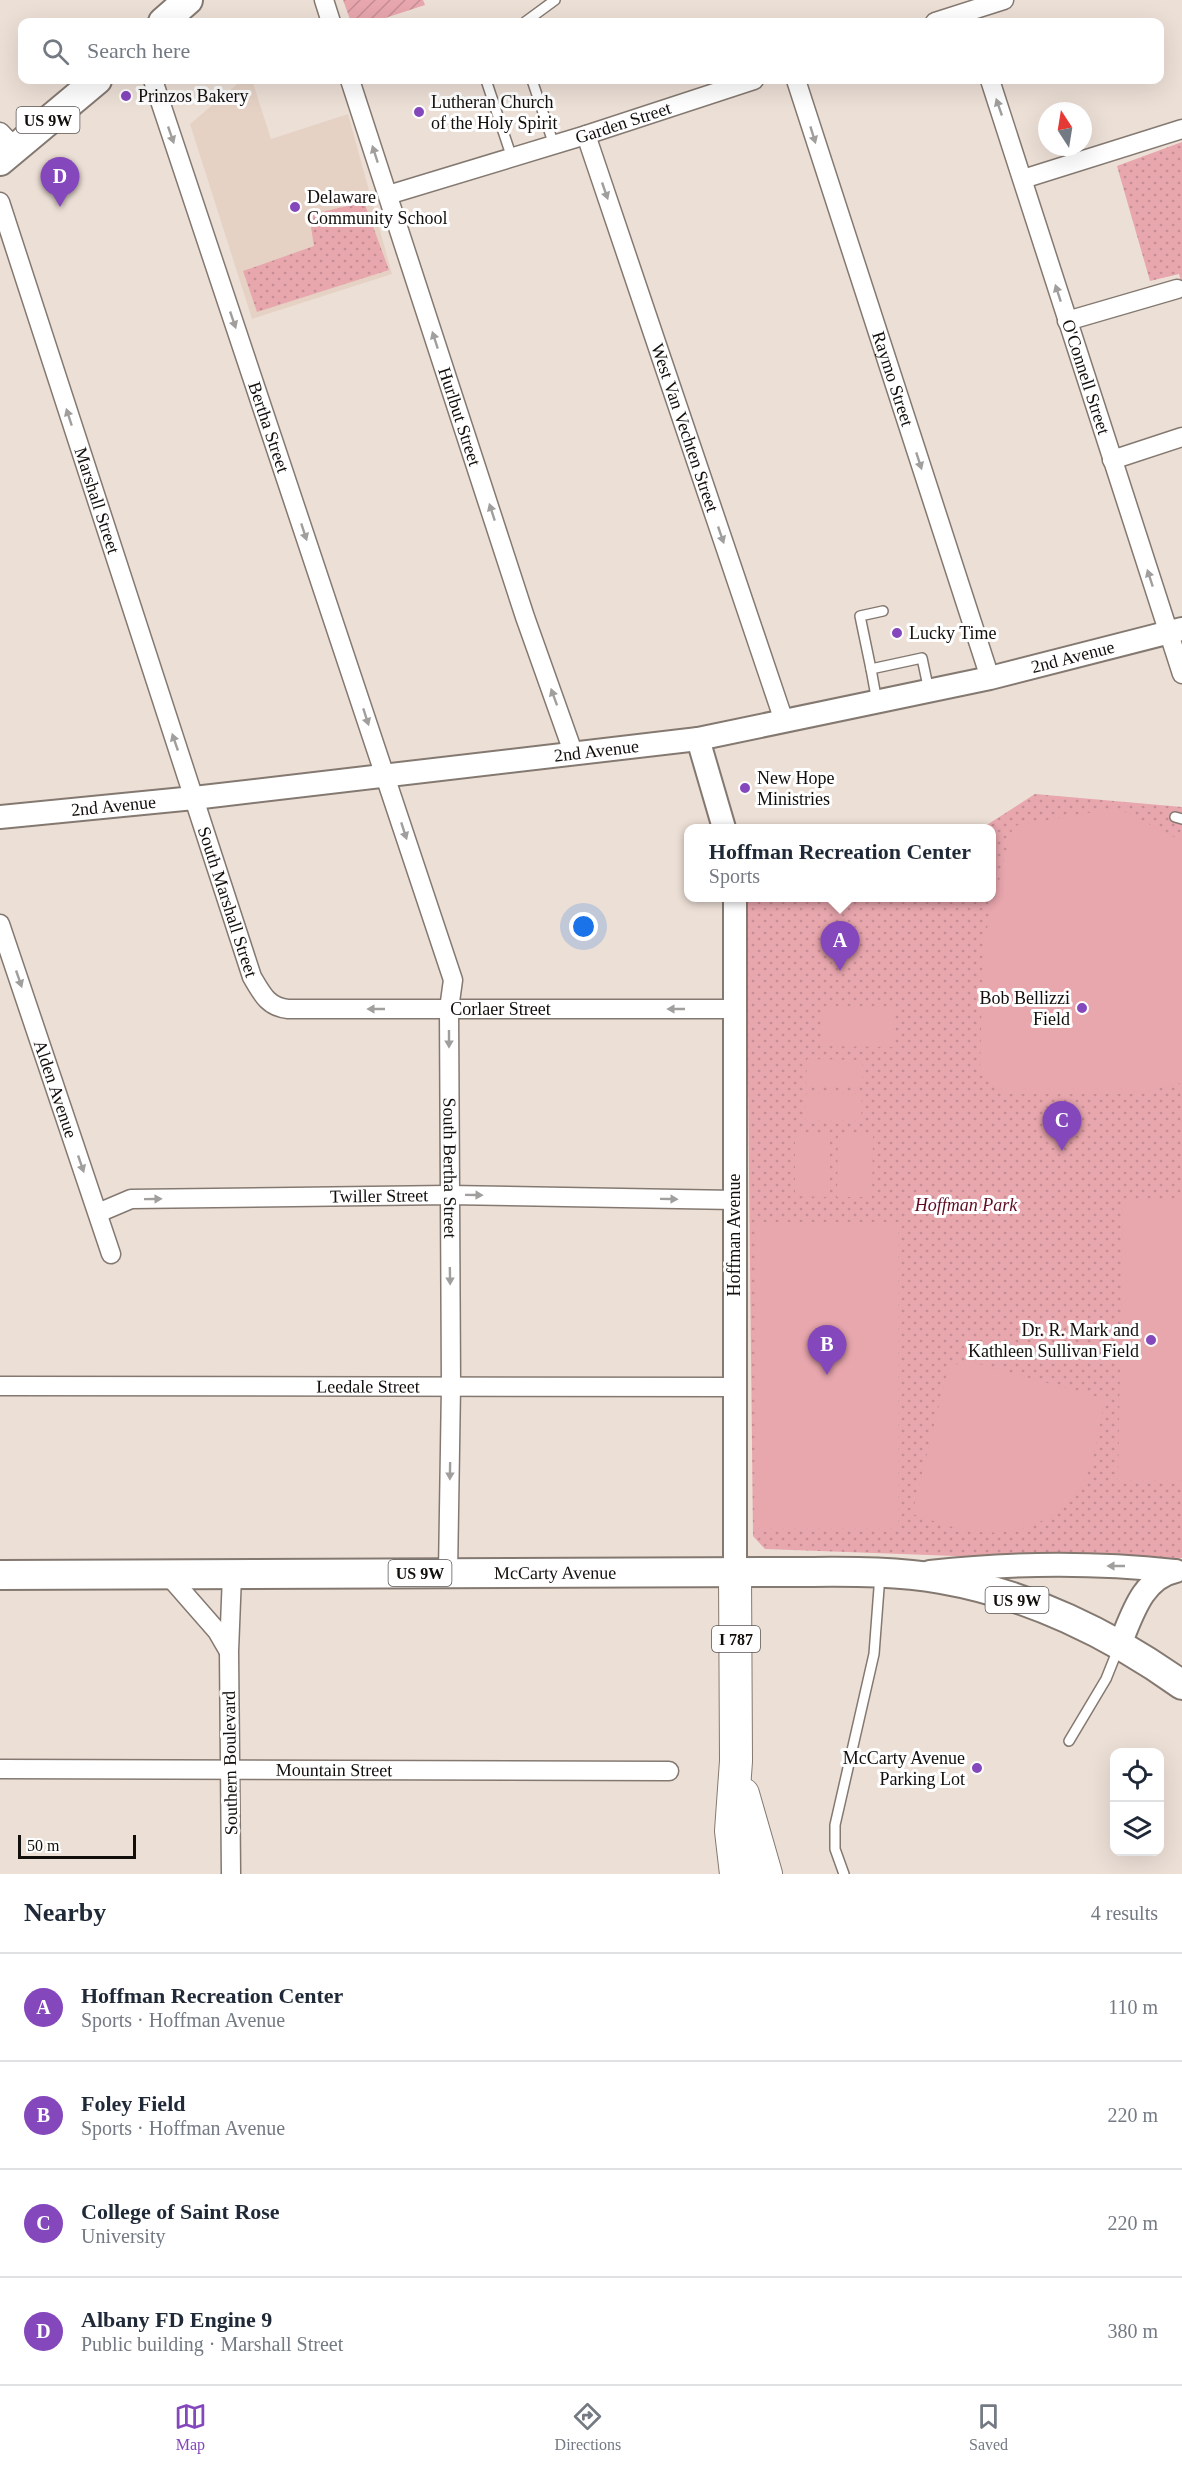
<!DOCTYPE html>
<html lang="en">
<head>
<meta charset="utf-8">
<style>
	:root { --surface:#fff; --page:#f6f6f7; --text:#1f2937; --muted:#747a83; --line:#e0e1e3; --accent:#8547bc }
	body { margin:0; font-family:Georgia,serif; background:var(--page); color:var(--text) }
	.controls { position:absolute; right:18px; bottom:18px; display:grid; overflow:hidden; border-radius:12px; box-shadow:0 6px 24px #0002 }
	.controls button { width:54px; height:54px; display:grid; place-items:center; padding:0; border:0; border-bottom:2px solid var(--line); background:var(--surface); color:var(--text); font:30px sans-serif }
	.compass { position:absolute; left:1038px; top:102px; width:54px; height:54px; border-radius:50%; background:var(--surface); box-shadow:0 6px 24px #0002; rotate:348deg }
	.scale { position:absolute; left:18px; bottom:15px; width:118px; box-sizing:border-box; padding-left:6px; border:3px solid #120e0b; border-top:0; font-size:16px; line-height:21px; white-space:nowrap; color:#120e0b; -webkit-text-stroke:4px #fff; paint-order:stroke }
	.you { position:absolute; left:584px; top:927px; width:21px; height:21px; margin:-15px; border:4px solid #fff; border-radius:50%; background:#1a73e8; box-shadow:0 0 0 9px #1a73e833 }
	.badge { display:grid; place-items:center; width:39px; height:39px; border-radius:50%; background:var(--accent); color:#fff; font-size:20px; font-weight:700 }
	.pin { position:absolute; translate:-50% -50px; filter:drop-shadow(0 2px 3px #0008) }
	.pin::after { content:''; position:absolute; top:32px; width:21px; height:18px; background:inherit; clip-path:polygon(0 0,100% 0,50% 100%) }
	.popup { position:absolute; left:684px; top:824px; width:312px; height:78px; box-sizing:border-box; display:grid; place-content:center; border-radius:12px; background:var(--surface); filter:drop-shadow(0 2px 4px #0005); font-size:20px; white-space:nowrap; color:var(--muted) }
	.popup b { font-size:22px; color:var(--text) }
	.popup::after { content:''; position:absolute; left:50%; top:100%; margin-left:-12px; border:12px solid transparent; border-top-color:var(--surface) }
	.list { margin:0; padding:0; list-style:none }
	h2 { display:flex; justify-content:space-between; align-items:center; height:78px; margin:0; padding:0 24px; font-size:26px }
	h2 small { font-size:20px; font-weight:400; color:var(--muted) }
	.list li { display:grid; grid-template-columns:39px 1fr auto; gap:18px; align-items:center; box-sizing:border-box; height:108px; padding:0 24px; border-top:2px solid var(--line) }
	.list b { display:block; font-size:22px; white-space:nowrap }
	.list p { margin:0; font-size:20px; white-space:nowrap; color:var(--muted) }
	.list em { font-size:20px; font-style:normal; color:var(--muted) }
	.icon { flex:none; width:33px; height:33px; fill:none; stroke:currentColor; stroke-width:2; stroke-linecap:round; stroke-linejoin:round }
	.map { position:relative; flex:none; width:1182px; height:1874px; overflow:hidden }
	.search { position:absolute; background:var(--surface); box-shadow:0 6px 24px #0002; left:18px; right:18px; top:18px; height:66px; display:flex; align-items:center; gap:15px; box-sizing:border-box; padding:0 21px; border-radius:12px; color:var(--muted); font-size:22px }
	.sheet { height:510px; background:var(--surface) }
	nav { display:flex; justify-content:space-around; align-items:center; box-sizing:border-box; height:84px; border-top:2px solid var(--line); background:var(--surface); font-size:16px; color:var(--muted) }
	nav a { display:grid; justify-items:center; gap:3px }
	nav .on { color:var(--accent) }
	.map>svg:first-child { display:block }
	.built { fill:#e6d2c5 }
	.park { fill:url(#park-dots) }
	.garden { fill:url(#garden-furrows) }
	.pitch { fill:#e8a6ad }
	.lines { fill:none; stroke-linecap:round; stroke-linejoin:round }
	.service-casing { stroke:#847971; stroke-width:12 }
	.minor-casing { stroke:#847971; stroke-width:21 }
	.tertiary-casing { stroke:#847971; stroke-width:26 }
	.primary-casing { stroke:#847971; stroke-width:32 }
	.motorway-casing { stroke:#847971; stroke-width:34 }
	.service { stroke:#fff; stroke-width:9 }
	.minor { stroke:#fff; stroke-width:18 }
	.tertiary { stroke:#fff; stroke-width:22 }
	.primary { stroke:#fff; stroke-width:28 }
	.motorway { stroke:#fff; stroke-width:32 }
	.oneway { fill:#a09f9d }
	.poi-dot { fill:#8547bc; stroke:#fff; stroke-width:2 }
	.labels { text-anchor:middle; stroke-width:6; stroke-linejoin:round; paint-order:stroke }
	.shield { fill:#fff; stroke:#595654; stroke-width:1.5 }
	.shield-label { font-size:16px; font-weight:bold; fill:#120e0b }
	.poi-label { font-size:18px; fill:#120e0b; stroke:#fff; text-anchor:start }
	.street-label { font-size:18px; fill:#120e0b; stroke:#fff }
	.park-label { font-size:18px; font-style:italic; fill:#600b22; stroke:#fff }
</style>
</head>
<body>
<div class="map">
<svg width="1182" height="1874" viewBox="0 0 1182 1874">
	<defs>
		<pattern id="park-dots" width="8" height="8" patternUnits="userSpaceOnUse" patternTransform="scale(1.5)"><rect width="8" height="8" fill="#e8a6ad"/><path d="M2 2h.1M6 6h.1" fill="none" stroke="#c68e94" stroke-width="1.8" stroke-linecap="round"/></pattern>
		<pattern id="garden-furrows" width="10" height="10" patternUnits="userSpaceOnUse" patternTransform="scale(1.5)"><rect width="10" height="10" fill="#e8a6ad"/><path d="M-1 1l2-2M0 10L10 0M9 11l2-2" fill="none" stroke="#c68e94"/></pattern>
	</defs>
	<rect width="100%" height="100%" fill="#ecdfd6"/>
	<!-- built -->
	<path class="built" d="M242,80h10l19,59 77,-25 44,160 -140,45 -62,-195z"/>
	<!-- park -->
	<g class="park">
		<path d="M1182,142v142l-3,-10 -29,7 -33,-115z"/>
		<path d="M364,202l25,68 -132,42 -14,-41 71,-25 -5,-31z"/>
		<path d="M1035,794l147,13v751l-226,-2 -191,-7 -12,-13 -7,-638h246v-70h-10z"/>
	</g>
	<!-- garden -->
	<path class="garden" d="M343,0h80l2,5 -52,17h-22z"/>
	<!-- pitch -->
	<g class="pitch">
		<path d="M1117,808l65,33v242l-50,11h-132l-20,-22 3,-128 30,-118z"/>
		<path d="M822,1006l71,1v40l-72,-1z"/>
		<path d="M807,1059l55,1v26h-56z"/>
		<path d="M806,1094h56l-1,26h-55z"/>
		<path d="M795,1135h35v62l-35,-1z"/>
		<path d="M838,1135h35l-1,62h-35z"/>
		<path d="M1123,1199l59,1v280h-64z"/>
		<rect x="755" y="1222" width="143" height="306"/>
		<path d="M965,1360l140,39c-5,22 -8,46 -15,68 -16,47 -64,69 -111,65 -22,-1 -46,-12 -67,-18l36,-145z"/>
	</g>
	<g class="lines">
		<!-- service casing -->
		<g class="service-casing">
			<g id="service">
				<path d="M525,22l30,-22"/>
				<path d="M486,80l26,78"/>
				<path d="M532,80l22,65"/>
				<path d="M871,669l-11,-53 23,-5"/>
				<path d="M877,702l-6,-33 51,-11 7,33"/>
				<path d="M1175,817l7,2"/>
				<path d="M1069,1741l37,-62 12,-30"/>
				<path d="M844,1874l-9,-25v-24l39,-171 6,-79"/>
			</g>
		</g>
		<!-- minor casing -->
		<g class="minor-casing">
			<g id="minor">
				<path d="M324,0l7,22"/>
				<path d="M935,22l69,-22"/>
				<path id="s1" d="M153,80l300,900 -4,29 2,377 -3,187"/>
				<path id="s2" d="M350,80l175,537 48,135"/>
				<path id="s3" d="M796,80l194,598"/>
				<path id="s4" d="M990,80l192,594"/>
				<path d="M0,132l15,16"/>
				<path id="s5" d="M586,135l198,586"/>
				<path d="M1023,179l159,-50"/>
				<path id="s6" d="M388,195l198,-60 168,-55"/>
				<path id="s7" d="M0,202l252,775c10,17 16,30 36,32h446"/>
				<path d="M1067,321l110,-32"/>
				<path d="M1112,460l70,-23"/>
				<path id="s8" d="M0,924l111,330"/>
				<path id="s9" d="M98,1213l33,-14 318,-4 286,5"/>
				<path id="s10" d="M0,1386l734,1"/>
				<path d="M168,1575l49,56 11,19"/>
				<path id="s11" d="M0,1769l669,2"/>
				<path d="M231,1874l-2,-223 3,-76"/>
			</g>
		</g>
		<!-- tertiary casing -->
		<g class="tertiary-casing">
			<g id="tertiary">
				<path d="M698,739l26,89"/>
				<path id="s12" d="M0,817l194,-19 504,-59 292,-61 192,-49"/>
				<path d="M735,898v675"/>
				<path d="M930,1572c81,-9 163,-10 244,-1"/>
				<path d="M1120,1644c12,-28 22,-66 56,-73"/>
			</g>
		</g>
		<!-- primary casing -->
		<g class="primary-casing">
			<g id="primary">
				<path d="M163,22l25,-22"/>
				<path d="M0,161l97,-81"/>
				<path id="s13" d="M0,1575l790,-3c50,0 102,-2 151,7 87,15 170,55 241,106"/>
			</g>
		</g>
		<!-- motorway casing -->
		<g class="motorway-casing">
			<g id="motorway">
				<path d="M735,1573l1,188 -5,70 5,43"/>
				<path d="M743,1794l23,80"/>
			</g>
		</g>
		<!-- service -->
		<use href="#service" class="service"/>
		<!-- minor -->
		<use href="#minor" class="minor"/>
		<!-- tertiary -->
		<use href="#tertiary" class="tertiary"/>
		<!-- primary -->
		<use href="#primary" class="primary"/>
		<!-- motorway -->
		<use href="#motorway" class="motorway"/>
	</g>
	<!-- one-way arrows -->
	<defs><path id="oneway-solid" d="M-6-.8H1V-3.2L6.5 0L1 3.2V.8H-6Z" transform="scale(1.5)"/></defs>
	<g class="oneway">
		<use href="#oneway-solid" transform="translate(999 107) rotate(-109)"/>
		<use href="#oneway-solid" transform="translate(171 135) rotate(71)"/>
		<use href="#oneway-solid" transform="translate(813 135) rotate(73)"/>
		<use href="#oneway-solid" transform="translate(375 154) rotate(-108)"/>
		<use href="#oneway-solid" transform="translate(605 191) rotate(71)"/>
		<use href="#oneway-solid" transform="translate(1058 293) rotate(-108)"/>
		<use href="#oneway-solid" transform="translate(233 320) rotate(71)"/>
		<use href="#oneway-solid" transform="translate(435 340) rotate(-108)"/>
		<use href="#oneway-solid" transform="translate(69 417) rotate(-108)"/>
		<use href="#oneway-solid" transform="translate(919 461) rotate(72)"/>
		<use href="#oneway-solid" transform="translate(492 512) rotate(-108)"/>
		<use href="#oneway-solid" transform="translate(304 532) rotate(72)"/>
		<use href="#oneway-solid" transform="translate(721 535) rotate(71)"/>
		<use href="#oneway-solid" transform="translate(1150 578) rotate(-108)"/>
		<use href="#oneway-solid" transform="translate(554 697) rotate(-110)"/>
		<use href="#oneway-solid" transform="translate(366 717) rotate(72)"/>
		<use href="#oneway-solid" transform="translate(175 742) rotate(-109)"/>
		<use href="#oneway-solid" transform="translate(404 831) rotate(72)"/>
		<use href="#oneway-solid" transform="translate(19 979) rotate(71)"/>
		<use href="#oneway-solid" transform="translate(376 1009) rotate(180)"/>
		<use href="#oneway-solid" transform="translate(676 1009) rotate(180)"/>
		<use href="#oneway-solid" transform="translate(449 1039) rotate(90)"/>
		<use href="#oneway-solid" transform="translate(81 1164) rotate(71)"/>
		<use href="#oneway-solid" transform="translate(474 1195) rotate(1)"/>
		<use href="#oneway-solid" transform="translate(153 1199) rotate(-1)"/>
		<use href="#oneway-solid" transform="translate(669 1199) rotate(1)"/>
		<use href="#oneway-solid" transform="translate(450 1276) rotate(89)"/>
		<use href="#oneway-solid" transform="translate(450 1471) rotate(91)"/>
		<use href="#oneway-solid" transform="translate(1116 1566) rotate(-180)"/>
	</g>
	<!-- markers -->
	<g class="poi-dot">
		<circle cx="126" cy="96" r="6"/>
		<circle cx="419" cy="112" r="6"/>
		<circle cx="295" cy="207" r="6"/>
		<circle cx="897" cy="633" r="6"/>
		<circle cx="745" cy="788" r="6"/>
		<circle cx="1082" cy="1008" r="6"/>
		<circle cx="1151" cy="1340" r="6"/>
		<circle cx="977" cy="1768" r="6"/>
	</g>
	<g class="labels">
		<!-- shield labels -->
		<g class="shield">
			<rect x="16.5" y="107" width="63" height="26" rx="4.5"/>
			<rect x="388.5" y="1560" width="63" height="26" rx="4.5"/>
			<rect x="985.5" y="1587" width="63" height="26" rx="4.5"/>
			<rect x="712" y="1626" width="48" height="26" rx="4.5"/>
		</g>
		<g class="shield-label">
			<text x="48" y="126">US 9W</text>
			<text x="420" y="1579">US 9W</text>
			<text x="1017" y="1606">US 9W</text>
			<text x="736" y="1645">I 787</text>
		</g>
		<!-- poi labels -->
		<g class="poi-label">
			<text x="138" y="102">Prinzos Bakery</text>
			<text x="431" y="108">Lutheran Church<tspan x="431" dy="21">of the Holy Spirit</tspan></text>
			<text x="307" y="203">Delaware<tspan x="307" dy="21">Community School</tspan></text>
			<text x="909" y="639">Lucky Time</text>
			<text x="757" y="784">New Hope<tspan x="757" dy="21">Ministries</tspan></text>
			<text x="1070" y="1004" text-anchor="end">Bob Bellizzi<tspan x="1070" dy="21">Field</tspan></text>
			<text x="1139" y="1336" text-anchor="end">Dr. R. Mark and<tspan x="1139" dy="21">Kathleen Sullivan Field</tspan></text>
			<text x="965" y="1764" text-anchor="end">McCarty Avenue<tspan x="965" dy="21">Parking Lot</tspan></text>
		</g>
		<!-- street labels -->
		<g class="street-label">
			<text dy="6" stroke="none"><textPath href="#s6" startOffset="246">Garden Street</textPath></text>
			<text dy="6" stroke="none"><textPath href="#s4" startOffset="312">O'Connell Street</textPath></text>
			<text dy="6" stroke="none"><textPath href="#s3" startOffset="314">Raymo Street</textPath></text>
			<text dy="6" stroke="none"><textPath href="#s2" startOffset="354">Hurlbut Street</textPath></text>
			<text dy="6" stroke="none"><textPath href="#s1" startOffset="366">Bertha Street</textPath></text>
			<text dy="6" stroke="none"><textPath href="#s5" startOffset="309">West Van Vechten Street</textPath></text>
			<text dy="6" stroke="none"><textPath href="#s7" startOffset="314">Marshall Street</textPath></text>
			<text dy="6" stroke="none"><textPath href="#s12" startOffset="1086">2nd Avenue</textPath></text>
			<text dy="6" stroke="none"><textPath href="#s12" startOffset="600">2nd Avenue</textPath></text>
			<text dy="6" stroke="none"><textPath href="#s12" startOffset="114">2nd Avenue</textPath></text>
			<text dy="6" stroke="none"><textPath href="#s7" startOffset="736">South Marshall Street</textPath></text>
			<text dy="6" stroke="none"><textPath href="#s7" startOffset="1078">Corlaer Street</textPath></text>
			<text dy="6" stroke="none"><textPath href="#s8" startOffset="174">Alden Avenue</textPath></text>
			<text dy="6" stroke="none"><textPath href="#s1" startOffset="1137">South Bertha Street</textPath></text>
			<text dy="6" stroke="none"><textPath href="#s9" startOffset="284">Twiller Street</textPath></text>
			<text transform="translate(734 1235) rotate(-90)" y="6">Hoffman Avenue</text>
			<text dy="6" stroke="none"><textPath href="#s10" startOffset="368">Leedale Street</textPath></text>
			<text dy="6" stroke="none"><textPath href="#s13" startOffset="555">McCarty Avenue</textPath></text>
			<text transform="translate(230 1763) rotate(-91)" y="6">Southern Boulevard</text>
			<text dy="6" stroke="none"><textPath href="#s11" startOffset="334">Mountain Street</textPath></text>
		</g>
		<!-- park labels -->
		<g class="park-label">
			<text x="966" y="1211">Hoffman Park</text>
		</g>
	</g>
</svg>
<div class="controls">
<button><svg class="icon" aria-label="locate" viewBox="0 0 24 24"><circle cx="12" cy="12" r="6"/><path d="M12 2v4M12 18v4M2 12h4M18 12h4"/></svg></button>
<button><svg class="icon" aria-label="layers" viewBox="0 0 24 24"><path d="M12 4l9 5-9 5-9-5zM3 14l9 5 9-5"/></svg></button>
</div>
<svg class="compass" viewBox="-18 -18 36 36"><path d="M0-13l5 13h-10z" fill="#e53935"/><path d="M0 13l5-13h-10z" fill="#747a83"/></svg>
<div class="scale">50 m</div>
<div class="you"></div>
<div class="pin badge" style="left:840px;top:971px">A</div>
<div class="popup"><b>Hoffman Recreation Center</b>Sports</div>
<div class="pin badge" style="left:827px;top:1375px">B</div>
<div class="pin badge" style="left:1062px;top:1151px">C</div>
<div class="pin badge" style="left:60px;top:207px">D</div>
<div class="search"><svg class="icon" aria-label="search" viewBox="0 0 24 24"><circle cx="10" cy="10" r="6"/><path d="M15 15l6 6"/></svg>Search here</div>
</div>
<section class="sheet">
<h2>Nearby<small>4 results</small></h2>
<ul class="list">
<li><span class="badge">A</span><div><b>Hoffman Recreation Center</b><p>Sports · Hoffman Avenue</p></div><em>110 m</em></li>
<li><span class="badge">B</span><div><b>Foley Field</b><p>Sports · Hoffman Avenue</p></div><em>220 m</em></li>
<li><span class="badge">C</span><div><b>College of Saint Rose</b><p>University</p></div><em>220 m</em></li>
<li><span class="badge">D</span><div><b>Albany FD Engine 9</b><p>Public building · Marshall Street</p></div><em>380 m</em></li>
</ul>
</section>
<nav>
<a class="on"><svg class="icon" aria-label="map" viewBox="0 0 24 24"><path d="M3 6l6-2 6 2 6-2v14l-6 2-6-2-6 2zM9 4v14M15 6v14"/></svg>Map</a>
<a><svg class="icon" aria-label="directions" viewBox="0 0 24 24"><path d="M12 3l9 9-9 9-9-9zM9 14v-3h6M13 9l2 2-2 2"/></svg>Directions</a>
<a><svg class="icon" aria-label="saved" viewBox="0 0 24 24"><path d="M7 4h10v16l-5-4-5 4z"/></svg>Saved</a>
</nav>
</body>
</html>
